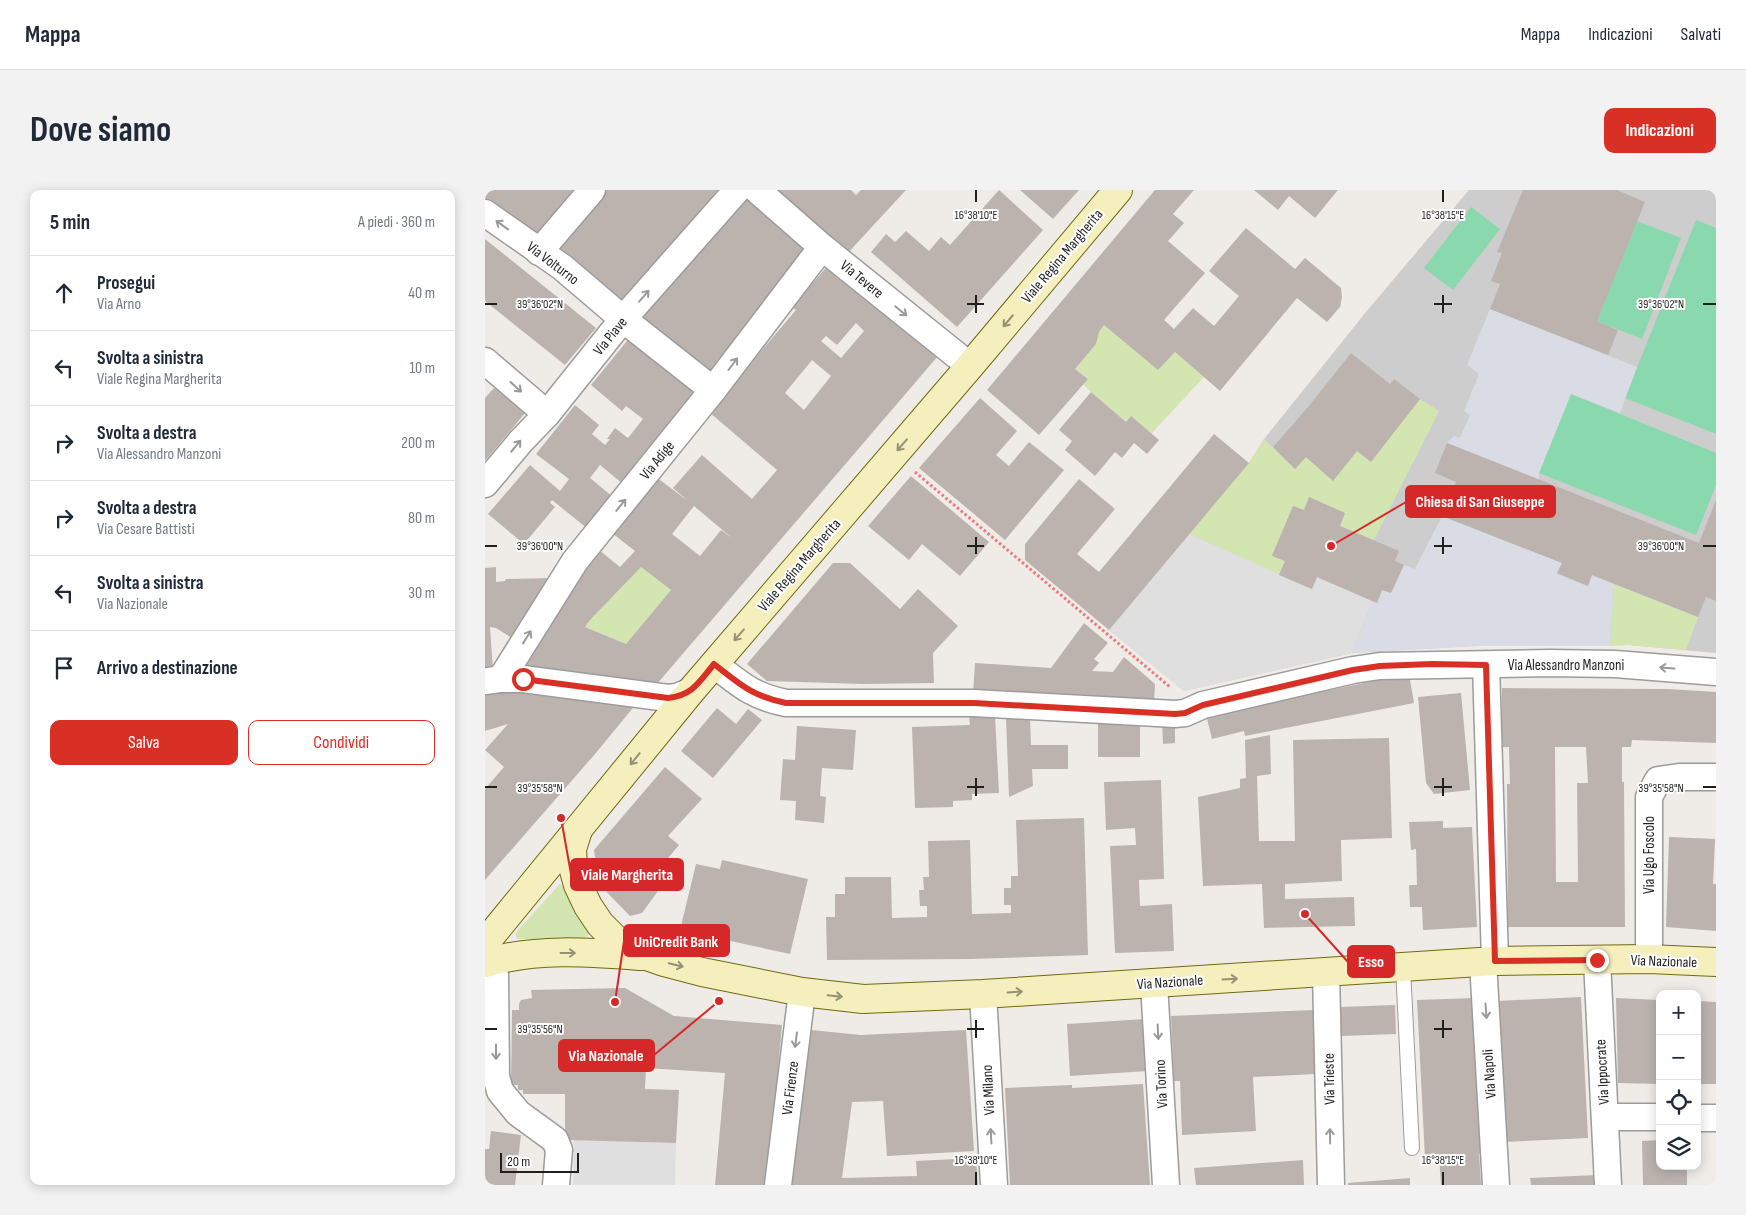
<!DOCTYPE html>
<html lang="it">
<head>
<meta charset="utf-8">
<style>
	:root { --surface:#fff; --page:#f2f2f3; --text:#1f2937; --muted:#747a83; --line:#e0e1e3; --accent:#d93025 }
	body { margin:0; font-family:"Sofia Sans Condensed",sans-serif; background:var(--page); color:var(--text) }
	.controls { position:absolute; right:15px; bottom:15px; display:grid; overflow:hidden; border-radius:10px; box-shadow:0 2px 12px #0003 }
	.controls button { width:45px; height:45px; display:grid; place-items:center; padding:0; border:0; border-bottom:1px solid var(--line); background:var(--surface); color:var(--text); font:25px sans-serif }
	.scale { position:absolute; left:15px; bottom:12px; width:79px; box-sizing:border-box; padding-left:5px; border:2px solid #1f1f1f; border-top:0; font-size:14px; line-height:18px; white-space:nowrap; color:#1f1f1f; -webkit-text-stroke:4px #fff; paint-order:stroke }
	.stop { position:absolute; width:15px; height:15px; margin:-11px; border:4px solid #d93025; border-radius:50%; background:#fff }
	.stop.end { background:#d93025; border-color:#fff; box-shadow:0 1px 5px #0008 }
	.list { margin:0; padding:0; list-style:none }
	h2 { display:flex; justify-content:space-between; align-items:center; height:65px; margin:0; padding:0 20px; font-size:21px }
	h2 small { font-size:16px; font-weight:400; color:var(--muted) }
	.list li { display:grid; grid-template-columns:32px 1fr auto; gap:15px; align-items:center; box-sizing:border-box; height:75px; padding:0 20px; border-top:1px solid var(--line) }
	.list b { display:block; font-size:19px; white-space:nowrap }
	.list p { margin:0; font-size:16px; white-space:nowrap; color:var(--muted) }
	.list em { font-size:16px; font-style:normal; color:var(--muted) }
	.actions { display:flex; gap:10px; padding:15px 20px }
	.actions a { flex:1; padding:11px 0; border:1px solid var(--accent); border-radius:10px; text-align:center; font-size:18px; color:var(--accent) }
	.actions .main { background:var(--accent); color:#fff }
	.icon { flex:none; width:28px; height:28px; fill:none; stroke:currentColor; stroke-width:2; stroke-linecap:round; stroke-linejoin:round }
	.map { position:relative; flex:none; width:1231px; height:995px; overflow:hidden; border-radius:10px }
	header { display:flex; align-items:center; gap:30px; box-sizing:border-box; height:70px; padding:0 25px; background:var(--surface); border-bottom:1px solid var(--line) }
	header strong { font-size:24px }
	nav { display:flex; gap:28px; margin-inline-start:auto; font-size:18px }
	.intro { display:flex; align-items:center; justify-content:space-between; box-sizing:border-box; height:120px; padding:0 30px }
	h1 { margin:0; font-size:35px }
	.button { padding:12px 22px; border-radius:10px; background:var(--accent); color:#fff; font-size:18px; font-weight:700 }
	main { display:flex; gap:30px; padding:0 30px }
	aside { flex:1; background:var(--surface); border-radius:10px; box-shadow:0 2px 12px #0003 }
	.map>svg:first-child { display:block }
	.religious { fill:#cdcdcd }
	.grass { fill:#d3e5b0 }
	.pitch { fill:#8ad8ad }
	.parking { fill:#dfdfdf }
	.plaza { fill:#dadce5 }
	.building { fill:#bcb3af; fill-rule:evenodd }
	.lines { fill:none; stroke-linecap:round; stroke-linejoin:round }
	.lane-casing { stroke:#9c9c9c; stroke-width:16 }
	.street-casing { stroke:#9c9c9c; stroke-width:29 }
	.secondary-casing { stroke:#6f6a0d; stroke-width:30 }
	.path { stroke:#ef777d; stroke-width:3; stroke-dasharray:2.5 2.5; stroke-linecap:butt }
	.lane { stroke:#fff; stroke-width:14 }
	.street { stroke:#fff; stroke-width:26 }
	.secondary { stroke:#f5efbe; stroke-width:28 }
	.oneway { stroke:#9a9a9a }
	.oneway2 { stroke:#959176 }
	.route { stroke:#d93025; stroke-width:6 }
	.ticks { fill:none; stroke:#1f1f1f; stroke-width:2 }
	.labels { text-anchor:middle; stroke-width:4; stroke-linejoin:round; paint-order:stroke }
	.street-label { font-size:15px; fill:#1f1f1f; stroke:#fff }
	.ticks-label { font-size:12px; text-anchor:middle; fill:#1f1f1f; stroke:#fff; stroke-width:4; stroke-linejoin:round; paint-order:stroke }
	.leader { fill:none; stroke:#d62828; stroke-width:2 }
	.callout-dot { fill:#d62828; stroke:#fff; stroke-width:2 }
	.callout { fill:#d62828; stroke:#d62828; stroke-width:2 }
	.callout-label { font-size:16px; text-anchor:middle; font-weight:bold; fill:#fff }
</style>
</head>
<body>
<header>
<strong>Mappa</strong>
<nav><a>Mappa</a><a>Indicazioni</a><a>Salvati</a></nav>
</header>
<div class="intro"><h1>Dove siamo</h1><a class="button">Indicazioni</a></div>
<main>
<aside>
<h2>5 min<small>A piedi · 360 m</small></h2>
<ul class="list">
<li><svg class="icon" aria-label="ahead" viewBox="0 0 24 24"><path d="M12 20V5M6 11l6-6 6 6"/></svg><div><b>Prosegui</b><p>Via Arno</p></div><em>40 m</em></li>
<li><svg class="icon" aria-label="left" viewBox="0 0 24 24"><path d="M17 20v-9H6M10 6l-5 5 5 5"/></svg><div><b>Svolta a sinistra</b><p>Viale Regina Margherita</p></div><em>10 m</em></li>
<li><svg class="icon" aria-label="right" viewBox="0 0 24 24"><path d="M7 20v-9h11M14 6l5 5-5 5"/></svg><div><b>Svolta a destra</b><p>Via Alessandro Manzoni</p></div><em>200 m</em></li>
<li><svg class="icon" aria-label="right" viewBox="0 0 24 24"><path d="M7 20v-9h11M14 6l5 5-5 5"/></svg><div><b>Svolta a destra</b><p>Via Cesare Battisti</p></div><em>80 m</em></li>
<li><svg class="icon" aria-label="left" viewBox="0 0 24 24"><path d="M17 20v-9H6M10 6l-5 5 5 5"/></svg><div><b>Svolta a sinistra</b><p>Via Nazionale</p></div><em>30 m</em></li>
<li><svg class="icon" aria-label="arrive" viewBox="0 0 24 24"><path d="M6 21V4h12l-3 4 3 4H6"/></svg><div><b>Arrivo a destinazione</b></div></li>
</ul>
<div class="actions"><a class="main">Salva</a><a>Condividi</a></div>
</aside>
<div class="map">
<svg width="1231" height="995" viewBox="0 0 1231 995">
	<rect width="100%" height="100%" fill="#efebe6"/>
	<!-- religious -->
	<path class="religious" d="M984,0h247v463l-87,-8 -153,1 -124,7 -168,38 -75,-61 140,-167 15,-24 102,-127z"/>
	<!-- grass -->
	<g class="grass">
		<path d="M619,135l54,45 17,-18 29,25 -53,57 -20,-17 -5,5 -35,-30 -8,-8 5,-6 -13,-9 21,-25 3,-12z"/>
		<path d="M935,209l19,12 -65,129 -34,-14 5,-13 -36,-16 -5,13 -11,-4 -21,49 13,6 -6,14 -90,-41 60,-71 15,-24 31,30 11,-12 27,24 24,-30 14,10z"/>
		<path d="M156,377l30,23 -45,54 -41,-17 5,-7z"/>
		<path d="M1129,394l84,33 -12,33 -57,-5 -19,1z"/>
		<path d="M75,694l4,3 9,24 16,22 -1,3 -7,3h-64l-2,-5 3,-4z"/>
	</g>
	<!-- pitch -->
	<g class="pitch">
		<path d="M986,17l29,22 -47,61 -29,-22z"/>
		<path d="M1211,30l20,8v206l-91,-36z"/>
		<path d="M1152,31l44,17 -39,101 -45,-18z"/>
		<path d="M1086,204l145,59v32l-20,50 -157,-62z"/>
	</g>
	<!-- parking -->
	<g class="parking">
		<path d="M704,344l123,55 5,-12 55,24 -20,52 -168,38 -75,-61z"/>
		<path d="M89,950l102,3 -1,42h-102z"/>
	</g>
	<!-- plaza -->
	<g class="plaza">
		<path d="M1005,119l147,58 -17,46 -49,-19 -32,79v7l-92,-37 7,-7 6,2 10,-23 -6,-4 15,-37 -12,-9z"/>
		<path d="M957,326l120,47 -5,11 30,12 5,-11 22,9 -4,62h-134l-124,7 20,-52 5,2 5,-13 9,3 13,-28 11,4z"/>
	</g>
	<!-- building -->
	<g class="building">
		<path d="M0,0h96l-41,49 -55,-41z"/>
		<path d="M114,0h129l-102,119 -74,-63z"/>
		<path d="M290,0h76l5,5 5,-5h45l-60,65z"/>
		<path d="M514,0l44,40 -86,97 -86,-75 15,-18 9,8 11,-11 23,20 12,-14 9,8z"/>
		<path d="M535,0h59l-26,29z"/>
		<path d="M670,0h39l-21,24 11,9 -16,18 37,32 -41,47 10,9 19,-21 21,18 25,-30 -30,-25 37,-43 49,41 10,-11 36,30 1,9 -2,10 -13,15 -30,-24 -77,93 -45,-39 -17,18 -54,-45 -5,7 -3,12 -21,25 13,10 -49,56 -52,-45z"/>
		<path d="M769,0h84l-23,28 -26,-22 -11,14z"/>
		<path d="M1038,0h94l28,12 -48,119 21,9 -10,25 -118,-46 10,-25 -9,-3 11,-28 -5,-1z"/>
		<path d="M261,2l66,56 -100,131 -73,-60z"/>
		<path d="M0,49l111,89 -31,37 -80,-64z"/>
		<path d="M345,73l108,93 -282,329 -133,-17 50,-85 26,-33 21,17 15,-16 -23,-18 44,-56 32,24 -15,-13 29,-33 50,44 25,-29 -68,-58 87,-102 -4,-3zM371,133l8,8 -23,27 -20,-17 5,-5 11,9zM327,170l19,16 -27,34 -19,-17zM209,316l38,32 -11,-8 -21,26 -28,-22zM156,377l30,23 -45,54 -41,-17 5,-7z"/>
		<path d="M146,146l65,53 -73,95 -23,-19 -10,13 23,19 -25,32 -36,-29 -2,3 5,4 -31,37 -36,-30 42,-49 30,26 9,-12 -33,-25 39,-49 24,20 -7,9 13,11 5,-6h-3l8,-11 13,10 15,-19 -17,-13 -4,5 -31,-26z"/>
		<path d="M866,163l39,31 4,-5 26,20 -49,63 -14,-11 -24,30 -27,-24 -11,12 -22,-22 36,-41z"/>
		<path d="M9,198l31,25 -40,48v-63z"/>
		<path d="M606,202l35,30 5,-6 28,24 -12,14 -13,-11 -12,15 -7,-6 -20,24 -30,-26 7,-9 -13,-11z"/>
		<path d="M495,208l37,33 -21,24 13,11 20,-24 35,28 -59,70 -86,-72z"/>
		<path d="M729,244l35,29 -140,167 -84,-70v-16l54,-65 36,30 -38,45 22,18z"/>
		<path d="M962,253l252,100 17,-43v101l-10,-4 -8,20 -106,-42 -4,11 -31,-13 5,-10 -120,-47 14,-34 -21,-9z"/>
		<path d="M426,286l78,66 -29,34 -38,-32 -13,16 -41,-34z"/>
		<path d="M824,307l36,16 -5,13 59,25 -4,10 9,4 -13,28 -9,-3 -5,13 -60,-26 -5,12 -33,-14 6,-14 -13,-5 21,-50 11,4z"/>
		<path d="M348,373h17l50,46 18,-20 40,37 -25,27 1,30 -71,1 -96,-3 -20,-17z"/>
		<path d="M11,377v15l9,-1 1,-2 48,-1 -39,62 -19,-12 -6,-1 3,44 -8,1v-104z"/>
		<path d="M599,433l24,20 -14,16 5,4 -7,8 21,1 11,-15 31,27 -1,20 -181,-11 2,-30 76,5z"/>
		<path d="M924,484l5,29 -169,33 -1,-5 -32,8 -6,-24z"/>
		<path d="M17,498l135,15 -42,51 -110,126v-91l19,-22 -19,-17 23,-26 -23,7v-40z"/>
		<path d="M1017,498l166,1 48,3v51l-84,-3 -1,7h-9v35h2l1,145h-117l-1,-143h3l-1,-37h-7zM1070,557h31l2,36h-11l1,99h-22z"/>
		<path d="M976,503l9,97 -36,4 -8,-11 -8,-86z"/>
		<path d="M232,518l19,16 12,-15 14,11 -49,58 -32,-27z"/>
		<path d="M484,526h26l4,77 -27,1v6l-19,1v6l-38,1 -3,-81 58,-2z"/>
		<path d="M521,527h24l1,28h37v24h-36l1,17 -24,11z"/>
		<rect x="613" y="530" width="42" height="37"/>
		<path d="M690,530v23l-12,1 -1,-23z"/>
		<path d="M312,536l59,4 -3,40 -31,-2 -2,28 6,1 -2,26 -29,-3 1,-19 -16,-1 3,-41 12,1z"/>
		<path d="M785,545l1,39 -14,2 2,65h36l-2,-101 96,-2 3,100 -51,2 1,41 -57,3v15l69,-2 1,29 -91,2 -2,-44 -59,2 -5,-89 42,-9v-9l6,-1 -1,-38z"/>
		<path d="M180,577l37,32 -34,37 11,9 -26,31 10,8 -21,29 -12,3 -31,-32 -5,-34z"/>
		<path d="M676,590l3,99 -25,1 1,26 32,-2 2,47 -59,2 -5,-107 26,-1 -1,-17 -29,2 -2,-48z"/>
		<path d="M599,628l4,137 -116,4 -145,1 -1,-43h9v-23h10v-17h46l1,41 35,-1v-11h-7l-1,-16h5l-1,-13h6l-1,-36 42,-1 2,74 39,-1v-8h-7v-17h7v-12h7l-2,-56z"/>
		<path d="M958,631v7l29,-1 5,100 -54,3 -1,-23h-12l-1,-22h8l-1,-36 -5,1 -2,-28z"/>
		<path d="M1184,647l46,2 -2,45h3v47l-50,-4z"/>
		<path d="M237,670l86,19 -18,75 -110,-24 16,-66 24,5z"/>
		<path d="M140,798l49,28 108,9 -9,99 -8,61h-50l10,-112 -79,-5 -1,21 34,1 -3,53 -111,-3v-46h-42v-4h-5v-5h-7l1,-75h7v-6l2,-4 11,-2 -1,-8z"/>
		<path d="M1096,807l7,141 -84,4 -7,-141z"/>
		<path d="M990,808l9,157 -5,-1 2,31h-40l-2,-28 -14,1 -8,-158z"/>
		<path d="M1131,808l44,2v84l-42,-1z"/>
		<path d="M1212,811l19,1v82h-19z"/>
		<path d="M910,815l1,29 -55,2 -1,-29z"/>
		<path d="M829,820l2,64 -63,3 3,54 -74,4 -2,-54h-6l-3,-65z"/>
		<path d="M660,829l3,52 -78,5 -3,-52z"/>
		<path d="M326,840l50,5 105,-5 8,121 -87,5 -4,-55 -31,1 -10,76 75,-2 -1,-15 60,-3 2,27h-187z"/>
		<path d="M658,894l7,101h-140l-5,-97 67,-3v3z"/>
		<path d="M6,941l30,4 -6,50h-30v-36h4z"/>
		<path d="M1175,950v26h27v19h-44l-1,-44z"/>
		<path d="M818,970l1,25h-108l-2,-17z"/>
		<path d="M1112,985v10h-66l-1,-7z"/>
		<path d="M925,988v7h-62v-2z"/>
	</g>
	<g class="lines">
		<!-- lane casing -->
		<g class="lane-casing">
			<path id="lane" d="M918,778l9,180"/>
		</g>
		<!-- street casing -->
		<g class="street-casing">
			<g id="street">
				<path d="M272,0l65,57 148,119"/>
				<path d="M0,23l77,54 61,52 90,71"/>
				<path d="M54,62l53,-62"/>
				<path d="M0,171l62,53"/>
				<path d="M0,294l36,-43 26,-27 76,-95 114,-129"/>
				<path d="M229,474c27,21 38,32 72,39h188l201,11 10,-1 18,-8 150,-35 27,-4 169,-3 66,1 101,8"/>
				<path d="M1001,475l9,296"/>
				<path d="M16,489l74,-118 138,-171 109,-143"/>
				<path d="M2,491l14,-2h22l145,19 9,-1 14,-6"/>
				<path d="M1164,769v-162l9,-17 21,-3h37"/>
				<path d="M1112,770l11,225"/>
				<path d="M998,772l13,223"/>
				<path d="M0,777h4l6,7 1,102 4,15 18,22 37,27 4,10 -3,35"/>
				<path d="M841,783l5,212"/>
				<path d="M669,794l12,201"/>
				<path d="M498,804l11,191"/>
				<path d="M1120,927h55"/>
				<path d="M1212,928h19"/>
				<path d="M293,995l24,-193"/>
			</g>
		</g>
		<!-- secondary casing -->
		<g class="secondary-casing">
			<g id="secondary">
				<path d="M93,640l-6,19 1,18 5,18 10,21 12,18 14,14 16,12 34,12 38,10 100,20 61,7 120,-5 512,-33 154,-2 67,3"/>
				<path d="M0,753l206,-252 279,-325 148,-176"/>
				<path d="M0,773c50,-15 103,-11 155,-7"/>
			</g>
		</g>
		<!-- path -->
		<path class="path" d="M430,282l255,215"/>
		<!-- lane -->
		<use href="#lane" class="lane"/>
		<!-- street -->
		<use href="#street" class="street"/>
		<!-- secondary -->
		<use href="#secondary" class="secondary"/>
	</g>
	<!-- one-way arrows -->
	<defs><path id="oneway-shaft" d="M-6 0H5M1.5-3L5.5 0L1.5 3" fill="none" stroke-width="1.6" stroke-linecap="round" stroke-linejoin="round" transform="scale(1.25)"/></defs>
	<g class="oneway">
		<use href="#oneway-shaft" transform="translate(17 35) rotate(-144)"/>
		<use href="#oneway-shaft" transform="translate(159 106) rotate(-49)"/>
		<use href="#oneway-shaft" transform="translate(416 121) rotate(39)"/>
		<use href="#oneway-shaft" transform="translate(248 174) rotate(-53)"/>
		<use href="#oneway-shaft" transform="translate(31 197) rotate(42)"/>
		<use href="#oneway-shaft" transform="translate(31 256) rotate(-50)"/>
		<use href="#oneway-shaft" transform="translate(136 315) rotate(-51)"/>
		<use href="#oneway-shaft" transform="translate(42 447) rotate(-58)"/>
		<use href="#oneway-shaft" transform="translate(1182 478) rotate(-176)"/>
		<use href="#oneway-shaft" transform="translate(1001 821) rotate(86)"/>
		<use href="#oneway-shaft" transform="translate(673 842) rotate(87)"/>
		<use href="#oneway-shaft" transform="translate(311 850) rotate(97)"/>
		<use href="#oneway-shaft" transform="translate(11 862) rotate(90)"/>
		<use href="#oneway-shaft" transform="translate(506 946) rotate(-93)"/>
		<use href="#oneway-shaft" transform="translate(845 946) rotate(-91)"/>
	</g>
	<g class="oneway2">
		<use href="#oneway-shaft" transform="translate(523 131) rotate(130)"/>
		<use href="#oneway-shaft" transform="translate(417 255) rotate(131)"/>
		<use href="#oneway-shaft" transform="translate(254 445) rotate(131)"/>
		<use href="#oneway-shaft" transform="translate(150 569) rotate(129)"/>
		<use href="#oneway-shaft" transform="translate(83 763)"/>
		<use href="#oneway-shaft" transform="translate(191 775) rotate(14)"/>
		<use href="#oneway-shaft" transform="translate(745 789) rotate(-3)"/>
		<use href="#oneway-shaft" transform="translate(530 802) rotate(-4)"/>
		<use href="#oneway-shaft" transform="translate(350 806) rotate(6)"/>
	</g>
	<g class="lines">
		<!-- route -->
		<path class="route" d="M38,489l145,19c25,-3 31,-16 46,-34 27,21 38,32 72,39h188l201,11 10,-1 18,-8 150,-35 27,-4 52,-2 54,1 9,296 102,-1"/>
	</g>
	<!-- ticks -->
	<path class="ticks" d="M491,0v12M958,0v12M491,105v18M958,105v18M0,114h12M482,114h17M949,114h18M1218,114h13M491,347v17M958,347v17M0,356h12M482,356h17M949,356h18M1218,356h13M491,588v18M958,588v18M0,597h12M482,597h17M949,597h18M1218,597h13M491,830v18M958,830v18M0,839h12M482,839h17M949,839h18M491,982v13M958,982v13"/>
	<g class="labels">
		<!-- street labels -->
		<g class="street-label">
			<text transform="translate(577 66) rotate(-50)" y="5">Viale Regina Margherita</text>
			<text transform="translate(68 73) rotate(37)" y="5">Via Volturno</text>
			<text transform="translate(377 89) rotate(39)" y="5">Via Tevere</text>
			<text transform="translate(125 146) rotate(-51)" y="5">Via Piave</text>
			<text transform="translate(172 270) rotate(-51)" y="5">Via Adige</text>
			<text transform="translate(314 375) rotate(-49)" y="5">Viale Regina Margherita</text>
			<text x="1081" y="480">Via Alessandro Manzoni</text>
			<text transform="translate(1164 665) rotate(-90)" y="5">Via Ugo Foscolo</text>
			<text transform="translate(1179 771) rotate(2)" y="5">Via Nazionale</text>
			<text transform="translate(685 792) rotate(-4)" y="5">Via Nazionale</text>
			<text transform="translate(1117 882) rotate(-93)" y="5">Via Ippocrate</text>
			<text transform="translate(1004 884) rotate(-94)" y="5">Via Napoli</text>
			<text transform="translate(844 889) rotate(-91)" y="5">Via Trieste</text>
			<text transform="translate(676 894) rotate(-93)" y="5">Via Torino</text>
			<text transform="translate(305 898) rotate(-83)" y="5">Via Firenze</text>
			<text transform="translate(503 900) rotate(-93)" y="5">Via Milano</text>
		</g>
	</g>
	<g class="ticks-label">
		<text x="491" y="29">16°38'10"E</text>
		<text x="958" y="29">16°38'15"E</text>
		<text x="55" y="118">39°36'02"N</text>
		<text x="1176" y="118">39°36'02"N</text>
		<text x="55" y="360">39°36'00"N</text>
		<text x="1176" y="360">39°36'00"N</text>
		<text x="55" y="602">39°35'58"N</text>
		<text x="1176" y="602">39°35'58"N</text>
		<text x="55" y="843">39°35'56"N</text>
		<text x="491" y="974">16°38'10"E</text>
		<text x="958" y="974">16°38'15"E</text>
	</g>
	<!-- callouts -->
	<path class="leader" d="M846 356L921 312M76 628L86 684M130 812L139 751M820 724L863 772M234 811L169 865"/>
	<g class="callout-dot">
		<circle cx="846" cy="356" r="5"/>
		<circle cx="76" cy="628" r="5"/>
		<circle cx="130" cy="812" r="5"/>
		<circle cx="820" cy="724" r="5"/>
		<circle cx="234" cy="811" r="5"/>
	</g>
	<g class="callout">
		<rect x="921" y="296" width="149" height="31" rx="5"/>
		<rect x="86" y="669" width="112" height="31" rx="5"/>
		<rect x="139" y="735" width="105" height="31" rx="5"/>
		<rect x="863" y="756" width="46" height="31" rx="5"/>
		<rect x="74" y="850" width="95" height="31" rx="5"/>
	</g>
	<g class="callout-label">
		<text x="995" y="317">Chiesa di San Giuseppe</text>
		<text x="142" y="690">Viale Margherita</text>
		<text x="191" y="757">UniCredit Bank</text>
		<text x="886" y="777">Esso</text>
		<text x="121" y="871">Via Nazionale</text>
	</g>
</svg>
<div class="controls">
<button>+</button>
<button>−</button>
<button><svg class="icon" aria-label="locate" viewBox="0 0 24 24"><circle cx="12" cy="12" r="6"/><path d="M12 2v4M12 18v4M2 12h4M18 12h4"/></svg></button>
<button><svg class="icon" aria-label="layers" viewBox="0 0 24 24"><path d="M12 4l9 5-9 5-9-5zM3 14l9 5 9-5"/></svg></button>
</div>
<div class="scale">20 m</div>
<div class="stop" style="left:38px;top:489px"></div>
<div class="stop end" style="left:1112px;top:770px"></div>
</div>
</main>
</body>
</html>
